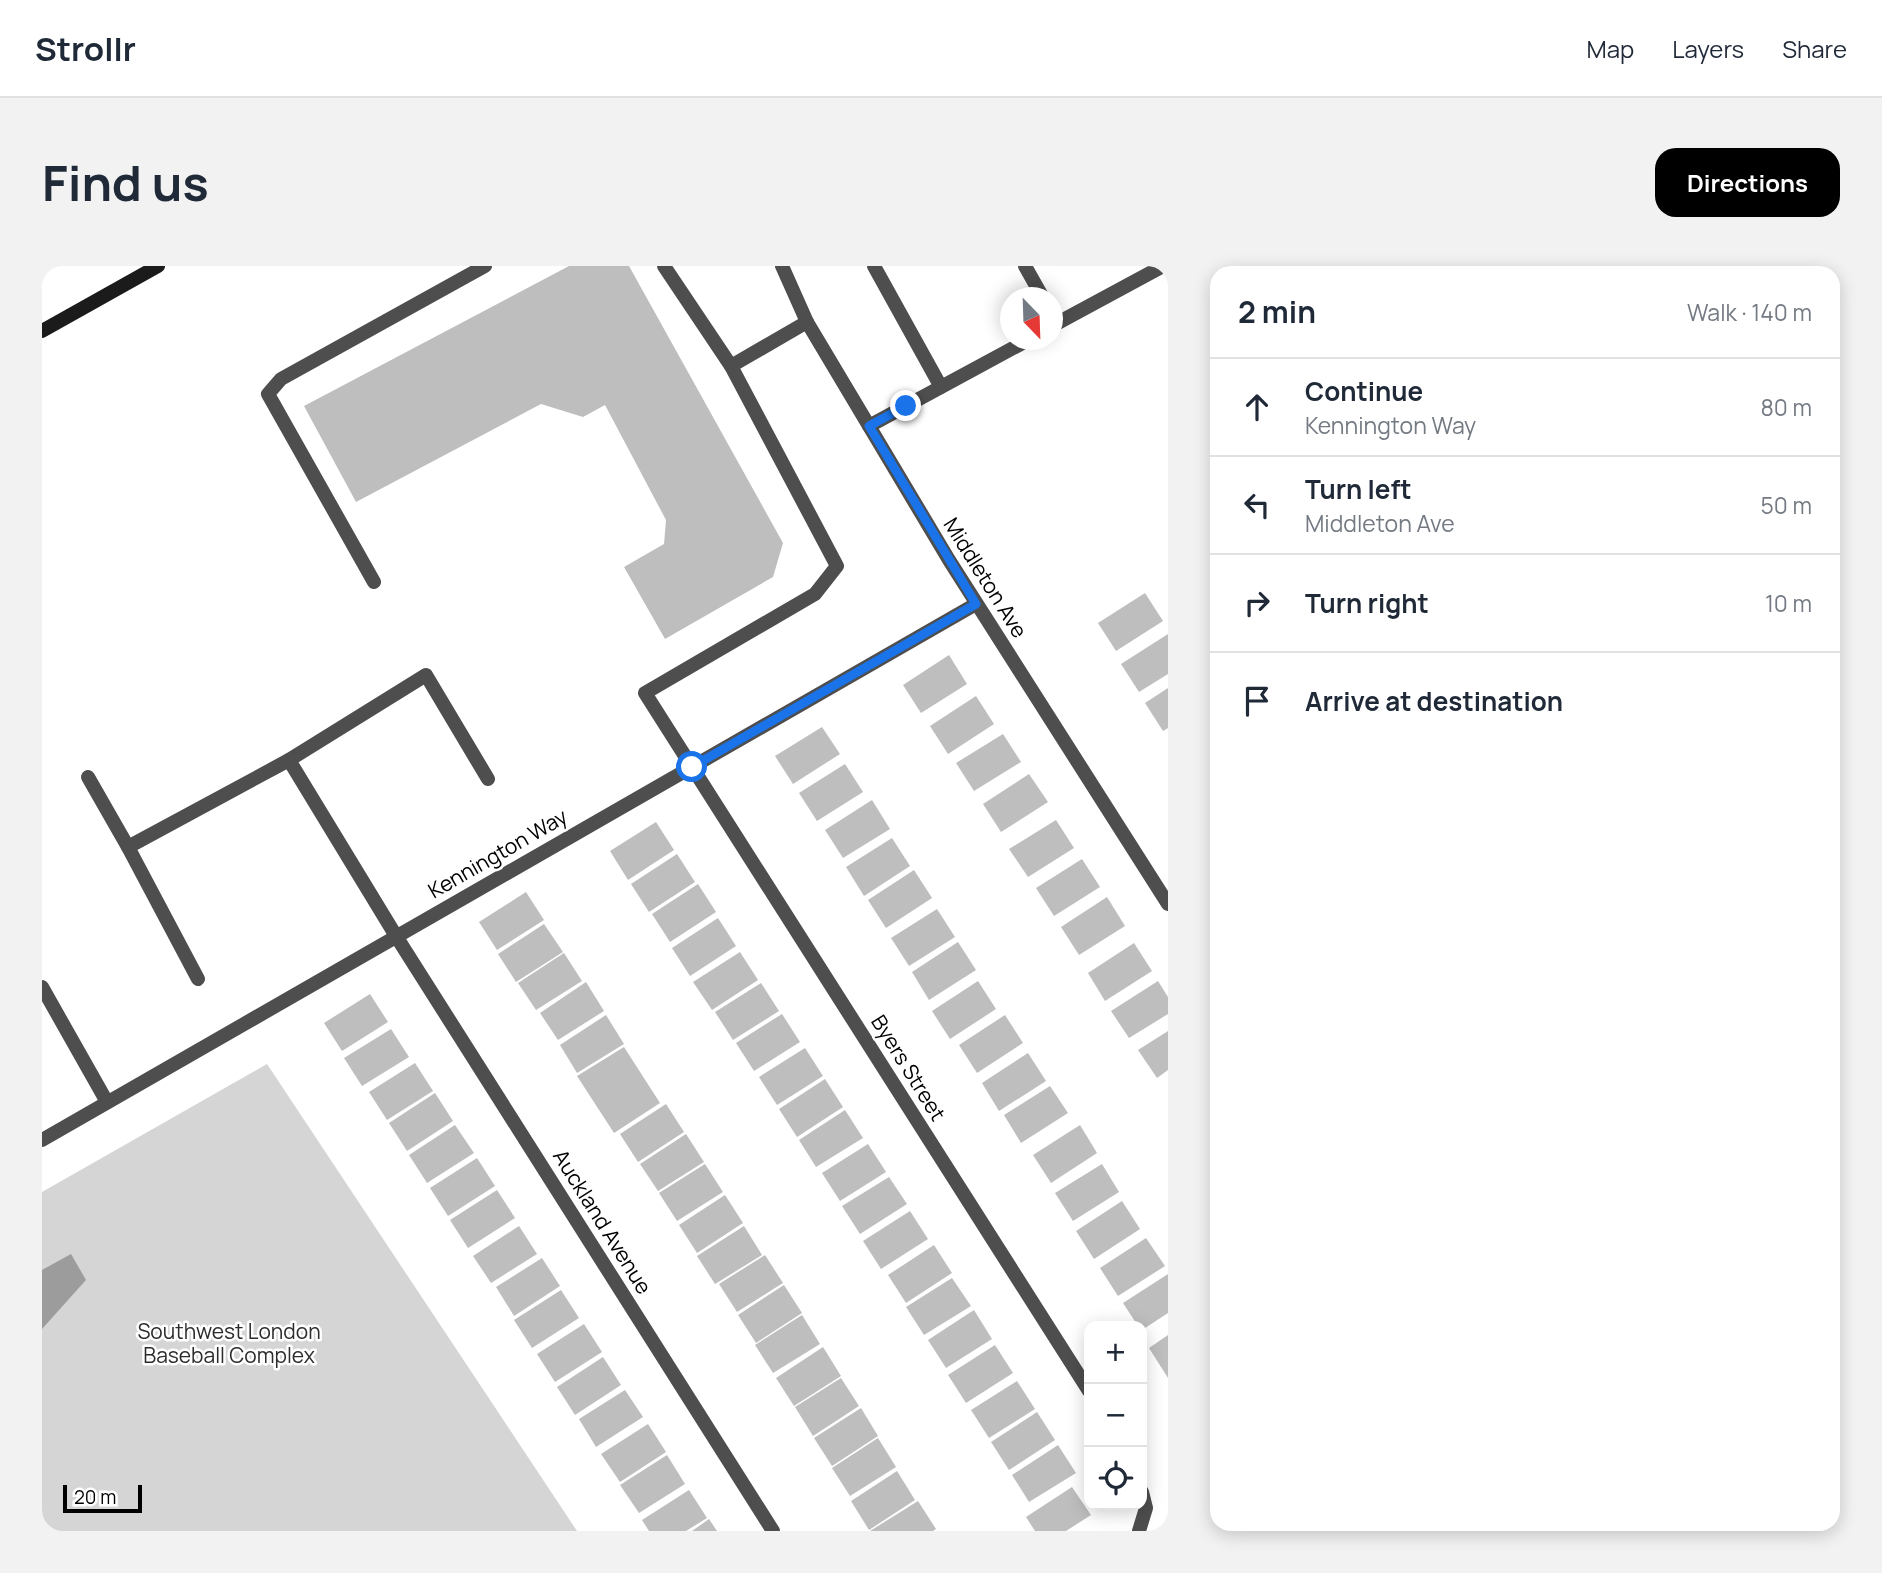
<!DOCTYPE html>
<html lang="en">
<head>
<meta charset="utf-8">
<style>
	:root { --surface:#fff; --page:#f2f2f3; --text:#1f2937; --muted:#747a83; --line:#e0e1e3; --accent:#000 }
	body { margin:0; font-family:Manrope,sans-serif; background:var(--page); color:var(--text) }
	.controls { position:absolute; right:21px; bottom:21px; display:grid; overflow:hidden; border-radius:14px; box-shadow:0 4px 18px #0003 }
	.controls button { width:63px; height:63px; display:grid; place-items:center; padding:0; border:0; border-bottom:2px solid var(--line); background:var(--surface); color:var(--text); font:35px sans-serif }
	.compass { position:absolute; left:958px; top:21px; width:63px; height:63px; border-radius:50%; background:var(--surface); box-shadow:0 4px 18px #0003; rotate:157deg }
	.scale { position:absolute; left:21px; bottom:18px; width:79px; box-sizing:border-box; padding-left:7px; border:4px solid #000; border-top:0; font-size:19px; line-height:24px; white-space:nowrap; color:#000; -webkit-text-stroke:5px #fff; paint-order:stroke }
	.stop { position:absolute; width:21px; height:21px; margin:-16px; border:5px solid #1a73e8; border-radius:50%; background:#fff }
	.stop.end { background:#1a73e8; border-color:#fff; box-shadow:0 2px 7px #0008 }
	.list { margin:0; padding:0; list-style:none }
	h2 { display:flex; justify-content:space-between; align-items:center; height:91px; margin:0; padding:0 28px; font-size:30px }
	h2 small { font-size:23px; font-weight:400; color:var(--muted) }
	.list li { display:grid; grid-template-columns:46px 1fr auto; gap:21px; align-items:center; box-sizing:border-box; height:98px; padding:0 28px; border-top:2px solid var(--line) }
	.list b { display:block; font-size:26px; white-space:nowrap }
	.list p { margin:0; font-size:23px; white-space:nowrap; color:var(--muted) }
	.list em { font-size:23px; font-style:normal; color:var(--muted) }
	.icon { flex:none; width:38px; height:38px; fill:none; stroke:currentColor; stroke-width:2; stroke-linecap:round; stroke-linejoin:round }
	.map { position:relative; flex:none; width:1126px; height:1265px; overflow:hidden; border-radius:21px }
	header { display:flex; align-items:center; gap:42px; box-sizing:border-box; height:98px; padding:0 35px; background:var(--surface); border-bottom:2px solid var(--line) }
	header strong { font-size:33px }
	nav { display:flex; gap:38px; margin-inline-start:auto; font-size:24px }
	.intro { display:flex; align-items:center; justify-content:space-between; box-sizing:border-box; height:168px; padding:0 42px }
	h1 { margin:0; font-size:49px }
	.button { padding:18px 32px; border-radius:21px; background:var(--accent); color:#fff; font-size:24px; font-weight:700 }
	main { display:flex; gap:42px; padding:0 42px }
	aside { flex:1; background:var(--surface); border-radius:21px; box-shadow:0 4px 18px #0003 }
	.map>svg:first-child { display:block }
	.green { fill:#d5d5d5 }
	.water { fill:#9c9c9c }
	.building { fill:#bebebe }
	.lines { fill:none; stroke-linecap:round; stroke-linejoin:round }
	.service { stroke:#4e4e4e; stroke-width:14 }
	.minor { stroke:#4e4e4e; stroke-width:14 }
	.secondary { stroke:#1b1b1b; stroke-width:14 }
	.route { stroke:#1a73e8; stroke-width:9 }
	.labels { text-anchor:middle; stroke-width:5; stroke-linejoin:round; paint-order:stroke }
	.street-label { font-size:21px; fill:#000; stroke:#fff }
	.park-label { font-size:21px; fill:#2c2c2c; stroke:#fff }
</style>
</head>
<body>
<header>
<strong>Strollr</strong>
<nav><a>Map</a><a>Layers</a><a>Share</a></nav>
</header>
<div class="intro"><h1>Find us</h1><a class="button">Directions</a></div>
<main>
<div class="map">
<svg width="1126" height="1265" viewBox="0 0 1126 1265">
	<rect width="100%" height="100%" fill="#fff"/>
	<!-- green -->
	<path class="green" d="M225,798l310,467h-535v-339z"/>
	<!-- water -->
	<path class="water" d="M29,988l15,26 -44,49v-59z"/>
	<!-- building -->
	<g class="building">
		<path d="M527,0h60l154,277 -10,34 -108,62 -41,-72 40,-23 2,-24 -61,-115 -22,12 -42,-13 -185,98 -52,-96z"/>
		<path d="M1103,327l18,28 -47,30 -18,-28z"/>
		<path d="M1126,368v40l-29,18 -18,-28z"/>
		<path d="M907,389l18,29 -46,29 -18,-28z"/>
		<path d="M1126,422v40l-5,3 -18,-28z"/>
		<path d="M934,430l18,28 -46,30 -18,-28z"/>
		<path d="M780,461l18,27 -47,30 -18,-28z"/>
		<path d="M961,468l18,28 -47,29 -18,-28z"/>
		<path d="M803,498l18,28 -46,29 -18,-28z"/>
		<path d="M987,508l19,28 -47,30 -18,-28z"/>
		<path d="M830,534l18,29 -47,29 -18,-28z"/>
		<path d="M1014,554l18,28 -46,29 -19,-28z"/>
		<path d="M614,556l18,28 -46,30 -18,-29z"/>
		<path d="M850,572l18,28 -46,30 -18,-29z"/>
		<path d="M635,588l18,28 -46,30 -18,-28z"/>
		<path d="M1040,593l18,28 -46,29 -18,-28z"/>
		<path d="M872,604l18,28 -46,30 -18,-28z"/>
		<path d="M656,618l18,28 -46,30 -18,-28z"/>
		<path d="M484,626l18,28 -47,30 -18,-28z"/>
		<path d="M1065,631l18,29 -46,29 -18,-28z"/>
		<path d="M895,643l18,28 -46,29 -18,-28z"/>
		<path d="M676,652l18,28 -46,30 -18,-28z"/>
		<path d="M502,658l19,28 -47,30 -18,-28z"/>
		<path d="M916,676l18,28 -47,30 -17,-28z"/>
		<path d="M1092,677l18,28 -47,30 -17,-28z"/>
		<path d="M698,686l18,28 -46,30 -19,-28z"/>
		<path d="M522,687l18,28 -46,29 -18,-27z"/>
		<path d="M936,715l18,28 -46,30 -18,-28z"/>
		<path d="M1116,715l10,16v17l-39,24 -18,-27z"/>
		<path d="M544,716l18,29 -46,29 -18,-27z"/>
		<path d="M719,717l18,28 -46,29 -18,-28z"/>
		<path d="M328,728l18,28 -46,29 -18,-28z"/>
		<path d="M740,748l18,28 -46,29 -18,-28z"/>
		<path d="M564,749l18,29 -47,29 -17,-28z"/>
		<path d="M963,749l18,28 -46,30 -18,-28z"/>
		<path d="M349,763l18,28 -47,29 -18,-28z"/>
		<path d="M1126,765v39l-11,8 -19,-28z"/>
		<path d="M582,781l36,56 -46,30 -37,-57z"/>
		<path d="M763,782l18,28 -46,29 -18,-28z"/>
		<path d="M986,787l18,28 -47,30 -17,-28z"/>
		<path d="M373,797l18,28 -46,29 -18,-28z"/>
		<path d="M783,813l18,28 -46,30 -18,-28z"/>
		<path d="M1008,820l18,27 -47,30 -17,-28z"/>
		<path d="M393,827l18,28 -46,30 -18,-28z"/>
		<path d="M624,838l18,28 -46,30 -18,-28z"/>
		<path d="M803,844l18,28 -47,29 -17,-27z"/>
		<path d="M413,859l19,28 -47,30 -18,-28z"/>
		<path d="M1038,859l17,28 -46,30 -18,-28z"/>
		<path d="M644,868l18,28 -46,29 -18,-27z"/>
		<path d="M826,878l18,28 -46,29 -18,-28z"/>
		<path d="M435,892l18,28 -47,30 -18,-28z"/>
		<path d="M663,898l18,28 -46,29 -18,-28z"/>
		<path d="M1060,898l17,28 -46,29 -18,-28z"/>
		<path d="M847,911l18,27 -47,30 -18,-28z"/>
		<path d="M455,924l18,28 -47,30 -18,-28z"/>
		<path d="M683,929l18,28 -46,30 -18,-28z"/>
		<path d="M1080,935l18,28 -46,30 -18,-28z"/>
		<path d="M868,945l18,28 -47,30 -18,-28z"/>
		<path d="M477,960l18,28 -46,29 -18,-27z"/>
		<path d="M702,960l18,29 -47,29 -18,-28z"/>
		<path d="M1104,972l19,28 -47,30 -18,-28z"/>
		<path d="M892,979l18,28 -46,30 -18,-28z"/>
		<path d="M723,989l18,28 -46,29 -18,-28z"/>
		<path d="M500,992l18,28 -46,30 -18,-29z"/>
		<path d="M1126,1008v39l-26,17v-4h-4l-15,-23z"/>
		<path d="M910,1012l19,28 -47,29 -18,-28z"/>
		<path d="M742,1019l18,28 -46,30 -18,-28z"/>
		<path d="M519,1024l18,28 -47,30 -18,-28z"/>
		<path d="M932,1044l18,29 -46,29 -18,-28z"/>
		<path d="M760,1049l18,29 -47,29 -18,-28z"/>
		<path d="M542,1058l18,28 -47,30 -18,-28z"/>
		<path d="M1126,1069v43l-19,-30z"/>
		<path d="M953,1079l18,28 -47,30 -18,-28z"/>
		<path d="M781,1081l18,29 -47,30 -18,-28z"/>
		<path d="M561,1091l18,28 -46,30 -18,-28z"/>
		<path d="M799,1112l18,28 -46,30 -18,-29z"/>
		<path d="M975,1115l18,28 -46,29 -18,-28z"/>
		<path d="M583,1124l18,27 -47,30 -17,-28z"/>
		<path d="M819,1142l17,28 -46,30 -18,-28z"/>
		<path d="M995,1146l18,28 -46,30 -18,-28z"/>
		<path d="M606,1158l18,28 -46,30 -19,-28z"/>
		<path d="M836,1172l18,29 -46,29 -18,-28z"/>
		<path d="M1016,1179l18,28 -47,29 -17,-27z"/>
		<path d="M625,1189l18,29 -46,29 -19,-28z"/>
		<path d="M855,1205l18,29 -46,30 -18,-29z"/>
		<path d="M1030,1221l19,28 -25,16h-31l-9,-14z"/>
		<path d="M647,1224l18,28 -21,13h-37l-7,-11z"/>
		<path d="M876,1235l18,28 -3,2h-63z"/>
		<path d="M667,1253l8,12h-25z"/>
	</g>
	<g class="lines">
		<!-- service -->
		<g class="service">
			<path d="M622,0l67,100"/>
			<path d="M332,316l-106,-188 13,-15 204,-113"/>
			<path d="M650,501l-47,-74 170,-99 22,-28 -106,-200 76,-44"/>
			<path d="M46,511l40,70"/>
			<path d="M354,670l-107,-176 137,-85 62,104"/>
			<path d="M156,713l-70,-132 161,-87"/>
		</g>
		<!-- minor -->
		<g class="minor">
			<path d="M740,0l25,56 142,238 219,344"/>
			<path d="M832,0l67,121"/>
			<path d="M983,0l18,32"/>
			<path d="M1010,60l111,-60"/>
			<path d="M827,160l159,-86"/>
			<path d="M650,501l397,624"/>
			<path d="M354,670l377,595"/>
			<path d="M0,721l65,115"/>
			<path d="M0,874l934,-536"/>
			<path d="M1097,1265l7,-23 -4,-16"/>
		</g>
		<!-- secondary -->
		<path class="secondary" d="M0,65l116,-65"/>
	</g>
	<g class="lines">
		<!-- route -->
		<path class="route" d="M650,501l284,-163 -107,-178 37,-20"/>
	</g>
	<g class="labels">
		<!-- street labels -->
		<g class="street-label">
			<text transform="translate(943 312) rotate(58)" y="7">Middleton Ave</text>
			<text transform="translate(456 588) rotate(-30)" y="7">Kennington Way</text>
			<text transform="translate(866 802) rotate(58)" y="7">Byers Street</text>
			<text transform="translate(560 956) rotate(58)" y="7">Auckland Avenue</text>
		</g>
		<!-- park labels -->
		<g class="park-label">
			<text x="187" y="1073">Southwest London<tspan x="187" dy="24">Baseball Complex</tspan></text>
		</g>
	</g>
</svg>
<div class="controls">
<button>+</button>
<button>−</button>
<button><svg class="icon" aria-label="locate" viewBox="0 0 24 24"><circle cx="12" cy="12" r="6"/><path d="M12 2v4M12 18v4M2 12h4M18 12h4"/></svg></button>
</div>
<svg class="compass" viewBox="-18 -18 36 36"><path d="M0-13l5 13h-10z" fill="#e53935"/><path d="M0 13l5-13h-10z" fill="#747a83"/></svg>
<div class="scale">20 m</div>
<div class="stop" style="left:650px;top:501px"></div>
<div class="stop end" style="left:864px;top:140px"></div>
</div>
<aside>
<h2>2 min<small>Walk · 140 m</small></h2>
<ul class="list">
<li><svg class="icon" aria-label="ahead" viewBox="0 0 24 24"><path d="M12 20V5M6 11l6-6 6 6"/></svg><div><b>Continue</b><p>Kennington Way</p></div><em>80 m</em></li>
<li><svg class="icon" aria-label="left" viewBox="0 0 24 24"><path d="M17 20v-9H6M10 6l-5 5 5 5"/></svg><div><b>Turn left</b><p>Middleton Ave</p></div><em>50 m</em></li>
<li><svg class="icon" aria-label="right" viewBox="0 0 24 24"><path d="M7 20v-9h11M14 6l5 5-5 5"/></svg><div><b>Turn right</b></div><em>10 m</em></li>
<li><svg class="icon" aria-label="arrive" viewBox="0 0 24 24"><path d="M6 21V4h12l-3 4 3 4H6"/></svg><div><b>Arrive at destination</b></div></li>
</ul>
</aside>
</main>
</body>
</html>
